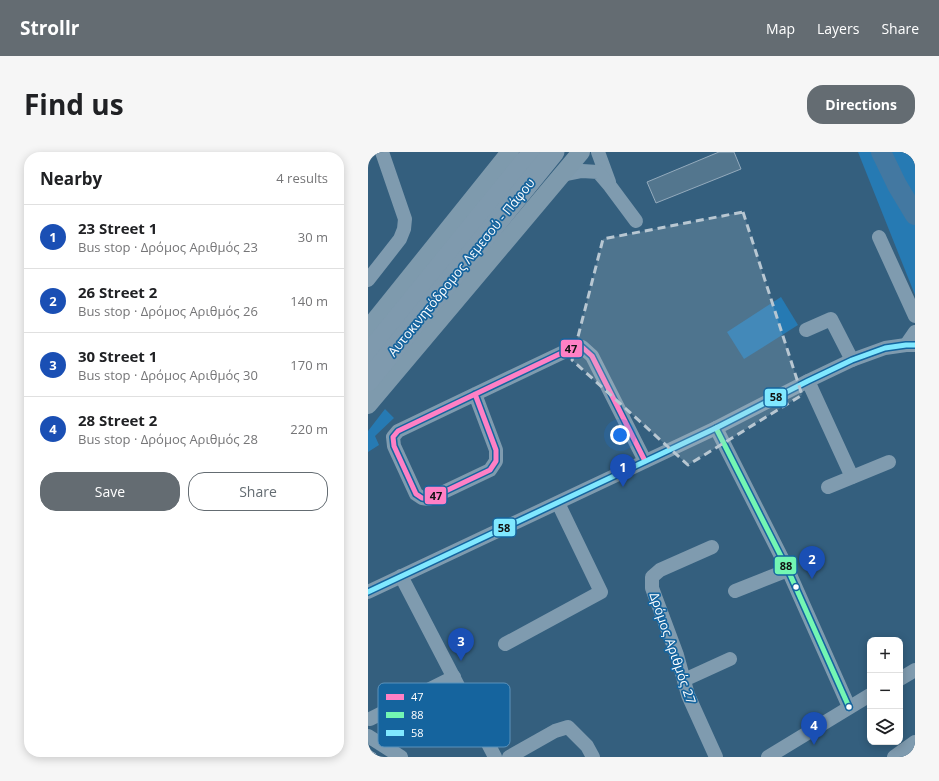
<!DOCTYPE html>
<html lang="en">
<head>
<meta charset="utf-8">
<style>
	:root { --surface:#fff; --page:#f6f6f6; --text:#202124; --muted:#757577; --line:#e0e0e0; --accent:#646c72 }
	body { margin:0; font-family:"Open Sans",sans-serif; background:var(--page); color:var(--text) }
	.controls { position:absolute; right:12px; bottom:12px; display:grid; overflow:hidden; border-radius:8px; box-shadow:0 2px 10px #0003 }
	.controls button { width:36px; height:36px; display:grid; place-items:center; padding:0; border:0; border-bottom:1px solid var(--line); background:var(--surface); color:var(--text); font:20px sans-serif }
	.you { position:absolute; left:252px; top:283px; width:14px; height:14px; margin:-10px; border:3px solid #fff; border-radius:50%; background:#1a73e8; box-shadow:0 0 0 6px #1a73e833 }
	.badge { display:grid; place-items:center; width:26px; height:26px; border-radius:50%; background:var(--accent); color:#fff; font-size:13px; font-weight:700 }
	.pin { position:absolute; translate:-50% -33px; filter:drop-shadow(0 1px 2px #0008) }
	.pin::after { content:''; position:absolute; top:21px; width:14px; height:12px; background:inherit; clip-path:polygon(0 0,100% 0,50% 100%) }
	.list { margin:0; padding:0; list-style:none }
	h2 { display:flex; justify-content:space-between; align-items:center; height:52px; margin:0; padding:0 16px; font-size:17px }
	h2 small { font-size:13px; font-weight:400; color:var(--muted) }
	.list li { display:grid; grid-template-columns:26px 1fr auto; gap:12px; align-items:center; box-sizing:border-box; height:64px; padding:0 16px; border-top:1px solid var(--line) }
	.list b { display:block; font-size:15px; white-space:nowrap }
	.list p { margin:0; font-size:13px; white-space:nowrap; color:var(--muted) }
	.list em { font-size:13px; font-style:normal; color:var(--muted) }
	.actions { display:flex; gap:8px; padding:12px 16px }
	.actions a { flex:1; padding:9px 0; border:1px solid var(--accent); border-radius:16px; text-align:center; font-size:14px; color:var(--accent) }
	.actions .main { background:var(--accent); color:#fff }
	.icon { flex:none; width:22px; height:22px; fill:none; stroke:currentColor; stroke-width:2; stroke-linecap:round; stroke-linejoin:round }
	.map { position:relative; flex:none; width:547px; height:605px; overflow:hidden; border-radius:16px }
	header { display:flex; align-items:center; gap:24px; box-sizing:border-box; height:56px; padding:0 20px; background:var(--accent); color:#fff }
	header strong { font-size:19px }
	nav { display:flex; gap:22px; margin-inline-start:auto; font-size:14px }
	.intro { display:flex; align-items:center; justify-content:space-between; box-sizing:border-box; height:96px; padding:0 24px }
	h1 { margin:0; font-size:28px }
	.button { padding:10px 18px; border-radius:16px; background:var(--accent); color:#fff; font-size:14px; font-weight:700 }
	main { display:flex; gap:24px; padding:0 24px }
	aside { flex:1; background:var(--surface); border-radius:16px; box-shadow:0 2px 10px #0003 }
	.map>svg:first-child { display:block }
	.green { fill:#267ab3 }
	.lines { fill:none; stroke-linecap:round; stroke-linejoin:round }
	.river { stroke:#4378a1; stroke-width:20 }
	.building { fill:#53768e; stroke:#94abbd }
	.minor { stroke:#7f9baf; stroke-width:14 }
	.major { stroke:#7e9aad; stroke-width:18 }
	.highway { stroke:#7f9aae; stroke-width:21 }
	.bus-1-casing { stroke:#15649e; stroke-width:8 }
	.bus-2-casing { stroke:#15649e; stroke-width:8 }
	.bus-3-casing { stroke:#15649e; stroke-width:8 }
	.bus-1 { stroke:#ff80c5; stroke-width:5 }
	.bus-2 { stroke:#73f6b3; stroke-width:5 }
	.bus-3 { stroke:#80e8ff; stroke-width:5 }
	.marked { fill:#b8c7d2; fill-opacity:0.2; stroke:#b8c7d2; stroke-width:3; stroke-dasharray:8 5; stroke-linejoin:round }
	.bus-dot { fill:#fff; stroke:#15649e; stroke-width:1.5 }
	.labels { text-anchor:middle; stroke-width:3.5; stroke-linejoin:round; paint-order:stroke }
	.street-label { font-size:13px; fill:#fff; stroke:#15649e }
	.key { fill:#15649e; stroke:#5b92bb; stroke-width:1 }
	.key-label { font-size:11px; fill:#fff }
	.line-badge { stroke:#15649e; stroke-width:1.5 }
	.pale-badge-label { font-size:11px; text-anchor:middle; font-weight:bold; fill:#111 }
</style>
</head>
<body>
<header>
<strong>Strollr</strong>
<nav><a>Map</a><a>Layers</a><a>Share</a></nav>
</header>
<div class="intro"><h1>Find us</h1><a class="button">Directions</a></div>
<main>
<aside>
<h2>Nearby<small>4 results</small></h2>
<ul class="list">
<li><span class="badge" style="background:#1a4fb4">1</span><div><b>23 Street 1</b><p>Bus stop · Δρόμος Αριθμός 23</p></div><em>30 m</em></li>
<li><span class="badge" style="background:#1a4fb4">2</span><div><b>26 Street 2</b><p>Bus stop · Δρόμος Αριθμός 26</p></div><em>140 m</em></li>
<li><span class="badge" style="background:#1a4fb4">3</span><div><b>30 Street 1</b><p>Bus stop · Δρόμος Αριθμός 30</p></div><em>170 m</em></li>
<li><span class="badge" style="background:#1a4fb4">4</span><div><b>28 Street 2</b><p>Bus stop · Δρόμος Αριθμός 28</p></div><em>220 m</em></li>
</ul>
<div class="actions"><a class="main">Save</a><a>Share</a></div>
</aside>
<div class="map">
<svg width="547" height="605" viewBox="0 0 547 605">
	<rect width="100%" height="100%" fill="#345f7e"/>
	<!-- green -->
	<g class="green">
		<path d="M490,0h55l2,3v140z"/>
		<path d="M413,145l17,28 -54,34 -17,-27z"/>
		<path d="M17,257l9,9 -19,18 4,9 -11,7v-21z"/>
	</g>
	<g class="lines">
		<!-- river -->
		<path class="river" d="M513,0l16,33 18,30"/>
	</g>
	<!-- building -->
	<g class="building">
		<path d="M351,0h15l7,17 -85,34 -9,-21z"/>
		<path d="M0,597l8,5 -2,3h-6z"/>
	</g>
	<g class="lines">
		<!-- minor -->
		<g class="minor">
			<path d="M230,0l11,30"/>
			<path d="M194,23l20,-4 16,1 12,14 26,35"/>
			<path d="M511,85l36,79"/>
			<path d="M0,128l32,-41 4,-10 1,-10 -23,-67"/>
			<path d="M438,178l25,-11 21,41"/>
			<path d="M538,193l9,-13"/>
			<path d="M440,229l44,96"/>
			<path d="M107,242l21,56v11l-6,9 -61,29 -7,-1 -6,-4 -22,-48 -1,-9 5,-6 172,-82 12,-2 10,9 53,105"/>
			<path d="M348,276l72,142 61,137"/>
			<path d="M460,335l61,-25"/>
			<path d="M344,395l-52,23 -8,7v11l25,67 11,40 28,62"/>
			<path d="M33,424l94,181"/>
			<path d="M367,439l53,-21"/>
			<path d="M0,440l348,-164 92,-47 44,-21 33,-12 21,-3h9"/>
			<path d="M137,492l96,-52 -43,-89"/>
			<path d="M532,527l15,-9"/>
			<path d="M316,528l46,-21"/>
			<path d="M2,567l84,-42"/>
			<path d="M0,584l33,21"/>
			<path d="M141,605l46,-26 13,-4 19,19 6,11"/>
			<path d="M400,605l102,-62"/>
			<path d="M526,605l21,-15"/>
		</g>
		<!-- major -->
		<g class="major">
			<path d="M0,177l142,-177"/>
			<path d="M0,253l213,-253"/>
		</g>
		<!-- highway -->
		<g class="highway">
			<path d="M0,203l165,-203"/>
			<path d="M0,229l186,-229"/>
		</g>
		<!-- bus-1 casing -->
		<g class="bus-1-casing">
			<path id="bus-1" d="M107,242l21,56v11l-6,9 -61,29 -7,-1 -6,-4 -22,-48 -1,-9 5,-6 172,-82 12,-2 10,9 53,105"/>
		</g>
		<!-- bus-2 casing -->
		<g class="bus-2-casing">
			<path id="bus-2" d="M348,276l72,142 61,137"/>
		</g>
		<!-- bus-3 casing -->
		<g class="bus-3-casing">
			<path id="bus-3" d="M0,440l348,-164 92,-47 44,-21 33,-12 21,-3h9"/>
		</g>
		<!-- bus-1 -->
		<use href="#bus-1" class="bus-1"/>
		<!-- bus-2 -->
		<use href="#bus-2" class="bus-2"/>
		<!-- bus-3 -->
		<use href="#bus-3" class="bus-3"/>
	</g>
	<!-- marked area -->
	<path class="marked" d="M375,60l59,183 -114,70 -116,-105 31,-121z"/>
	<!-- markers -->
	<g class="bus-dot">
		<circle cx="428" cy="435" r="3.5"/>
		<circle cx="481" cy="555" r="3.5"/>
	</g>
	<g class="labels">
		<!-- street labels -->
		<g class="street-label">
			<text transform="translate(93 115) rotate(-51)" y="5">Αυτοκινητόδρομος Λεμεσού - Πάφου</text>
			<text transform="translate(305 496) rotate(71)" y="5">Δρόμος Αριθμός 27</text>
		</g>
	</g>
	<!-- legend -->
	<rect x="10" y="531" width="132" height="64" rx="6" class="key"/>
	<rect x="18" y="542" width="18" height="6" fill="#ff80c5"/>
	<rect x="18" y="560" width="18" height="6" fill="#73f6b3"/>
	<rect x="18" y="578" width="18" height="6" fill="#80e8ff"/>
	<g class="key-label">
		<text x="43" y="549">47</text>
		<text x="43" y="567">88</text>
		<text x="43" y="585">58</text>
	</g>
	<g class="line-badge">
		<rect x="192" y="187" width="23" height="19" rx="4" fill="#ff80c5"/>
		<rect x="396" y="236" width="23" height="19" rx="4" fill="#80e8ff"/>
		<rect x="56" y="334" width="23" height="19" rx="4" fill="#ff80c5"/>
		<rect x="125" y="366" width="23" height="19" rx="4" fill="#80e8ff"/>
		<rect x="406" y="404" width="23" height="19" rx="4" fill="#73f6b3"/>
	</g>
	<g class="pale-badge-label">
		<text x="203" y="201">47</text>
		<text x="408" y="249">58</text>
		<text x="68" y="348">47</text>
		<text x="136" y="380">58</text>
		<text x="418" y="418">88</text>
	</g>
</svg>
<div class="controls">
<button>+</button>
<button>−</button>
<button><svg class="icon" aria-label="layers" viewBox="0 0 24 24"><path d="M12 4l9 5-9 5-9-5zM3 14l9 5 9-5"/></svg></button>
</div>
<div class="you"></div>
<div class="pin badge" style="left:255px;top:335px;background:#1a4fb4">1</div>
<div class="pin badge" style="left:444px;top:427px;background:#1a4fb4">2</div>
<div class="pin badge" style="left:93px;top:509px;background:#1a4fb4">3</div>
<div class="pin badge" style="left:446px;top:593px;background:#1a4fb4">4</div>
</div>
</main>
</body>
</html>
